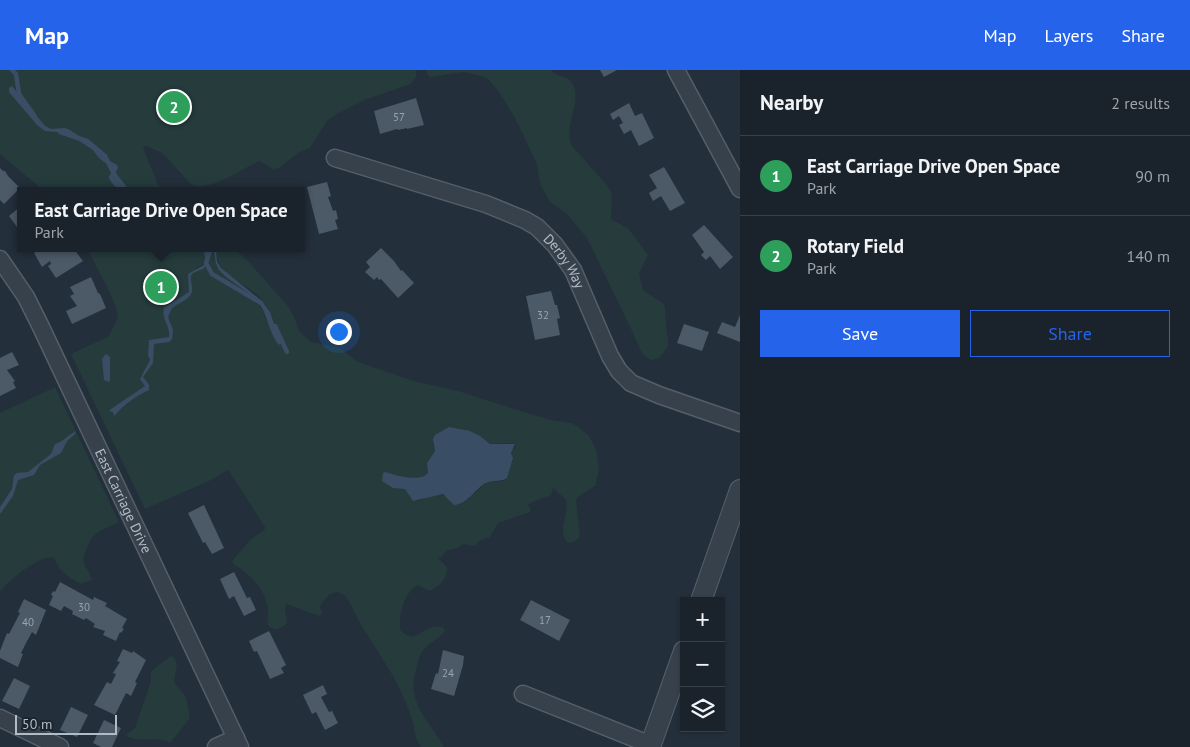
<!DOCTYPE html>
<html lang="en">
<head>
<meta charset="utf-8">
<style>
	:root { --surface:#1a232c; --page:#232b34; --text:#f1f3f6; --muted:#9fa4a9; --line:#384048; --accent:#2563eb }
	body { margin:0; font-family:"PT Sans",sans-serif; background:var(--page); color:var(--text) }
	.controls { position:absolute; right:15px; bottom:15px; display:grid; overflow:hidden; border-radius:0px; box-shadow:0 1px 4px #0004 }
	.controls button { width:45px; height:45px; display:grid; place-items:center; padding:0; border:0; border-bottom:1px solid var(--line); background:var(--surface); color:var(--text); font:25px sans-serif }
	.scale { position:absolute; left:15px; bottom:12px; width:102px; box-sizing:border-box; padding-left:5px; border:2px solid #b2bcc7; border-top:0; font-size:14px; line-height:18px; white-space:nowrap; color:#b2bcc7; -webkit-text-stroke:4px #1c2630; paint-order:stroke }
	.you { position:absolute; left:338px; top:261px; width:18px; height:18px; margin:-12px; border:4px solid #fff; border-radius:50%; background:#1a73e8; box-shadow:0 0 0 8px #1a73e833 }
	.badge { display:grid; place-items:center; width:32px; height:32px; border-radius:50%; background:var(--accent); color:#fff; font-size:16px; font-weight:700 }
	.pin { position:absolute; translate:-50% -50%; border:2px solid #fff; box-shadow:0 1px 5px #0006 }
	.popup { position:absolute; left:17px; top:117px; width:288px; height:65px; box-sizing:border-box; display:grid; place-content:center; border-radius:0px; background:var(--surface); filter:drop-shadow(0 1px 4px #0005); font-size:16px; white-space:nowrap; color:var(--muted) }
	.popup b { font-size:19px; color:var(--text) }
	.popup::after { content:''; position:absolute; left:50%; top:100%; margin-left:-10px; border:10px solid transparent; border-top-color:var(--surface) }
	.list { margin:0; padding:0; list-style:none }
	h2 { display:flex; justify-content:space-between; align-items:center; height:65px; margin:0; padding:0 20px; font-size:21px }
	h2 small { font-size:16px; font-weight:400; color:var(--muted) }
	.list li { display:grid; grid-template-columns:32px 1fr auto; gap:15px; align-items:center; box-sizing:border-box; height:80px; padding:0 20px; border-top:1px solid var(--line) }
	.list b { display:block; font-size:19px; white-space:nowrap }
	.list p { margin:0; font-size:16px; white-space:nowrap; color:var(--muted) }
	.list em { font-size:16px; font-style:normal; color:var(--muted) }
	.actions { display:flex; gap:10px; padding:15px 20px }
	.actions a { flex:1; padding:11px 0; border:1px solid var(--accent); border-radius:0px; text-align:center; font-size:18px; color:var(--accent) }
	.actions .main { background:var(--accent); color:#fff }
	.icon { flex:none; width:28px; height:28px; fill:none; stroke:currentColor; stroke-width:2; stroke-linecap:round; stroke-linejoin:round }
	.map { position:relative; flex:none; width:740px; height:677px; overflow:hidden }
	header { display:flex; align-items:center; gap:30px; box-sizing:border-box; height:70px; padding:0 25px; background:var(--accent); color:#fff }
	header strong { font-size:24px }
	nav { display:flex; gap:28px; margin-inline-start:auto; font-size:18px }
	main { display:flex }
	aside { flex:1; background:var(--surface) }
	.map>svg:first-child { display:block }
	.green { fill:#253b3c; fill-rule:evenodd }
	.water { fill:#394e64 }
	.lines { fill:none; stroke-linecap:round; stroke-linejoin:round }
	.stream { stroke:#394e64; stroke-width:4.5 }
	.building { fill:#4c5967 }
	.minor-casing { stroke:#555f69; stroke-width:19 }
	.tertiary-casing { stroke:#555f69; stroke-width:22 }
	.minor { stroke:#37414b; stroke-width:16 }
	.tertiary { stroke:#37414b; stroke-width:20 }
	.labels { text-anchor:middle; stroke-width:4; stroke-linejoin:round; paint-order:stroke }
	.number-label { font-size:11px; fill:#98a3af }
	.street-label { font-size:14px; fill:#b2bcc7; stroke:#1c2630 }
</style>
</head>
<body>
<header>
<strong>Map</strong>
<nav><a>Map</a><a>Layers</a><a>Share</a></nav>
</header>
<main>
<div class="map">
<svg width="740" height="677" viewBox="0 0 740 677">
	<rect width="100%" height="100%" fill="#232f3b"/>
	<!-- green -->
	<g class="green">
		<path d="M0,0h417l-1,7 -5,7 -44,15 -32,16 -8,6 -17,27 -12,5 -19,15 -6,1 -14,-8c-16,8 -50,31 -67,24l-30,-32 -16,-7 -3,2 18,43h-117l-44,-37z"/>
		<path d="M426,0h125c7,8 17,5 22,14 9,17 -10,43 -1,62l34,38 6,9 -1,26 18,10 19,26 -9,19 4,16 21,14c2,6 1,11 2,17 0,9 3,17 2,26l-9,11 -8,2 -9,-6 -9,-21 -46,-95 -21,-25 -16,-11 -10,-18 -3,-20 -22,-46 -16,-26 -10,-12 -7,-4 -19,-4 -31,5 -4,-1z"/>
		<path d="M87,178h120l-3,2 2,10 -2,4 -9,5 11,-1 3,-7v-11l4,-2 3,16 3,6 38,30 22,44 2,-1c-5,-14 -9,-31 -19,-43 -16,-20 -46,-21 -46,-52h17l14,12 41,46 7,13 4,12 12,11 29,6 18,14 56,19 44,10 66,21 27,8 20,3 6,3 12,10 7,13 3,20 -4,17 -17,11 -2,3 4,36c-4,6 -7,7 -13,6 -10,-13 2,-27 -1,-42l-13,-12 -2,7 -21,8 -2,2 3,4 -1,3 -32,11 -8,14 -11,4 -4,5 -12,-2 -5,4 -12,3 -5,6 -3,1 9,9c1,11 -6,18 -15,23h-5l-9,-5c-14,7 -19,29 -18,44 15,21 26,-10 44,-1l1,3c-6,9 -18,12 -23,21 -3,4 -4,9 -5,14 -12,37 11,52 27,81h-23c-7,-10 -6,-17 -9,-28 -3,-10 -8,-20 -12,-29 -12,-26 -31,-50 -45,-76 -3,-7 -7,-18 -15,-21 -8,-4 -16,7 -20,13l2,8 -3,2 -32,-12 -2,4 2,15c-7,7 -13,9 -20,1 0,-4 1,-8 1,-12 -1,-22 -17,-37 -35,-48l-1,-3 18,-21 15,-11v-2l-36,-56 -1,-1c-6,3 -11,7 -17,10 -22,10 -44,19 -66,29l-74,-155 38,-18 9,-19 -2,-9 -7,-17zM480,366l10,8 23,-1 3,2 -5,8 2,5 -6,20 -4,3 -16,1 -20,18 -30,-6 -19,7 -8,-4 -3,-7 -22,-18c12,4 34,11 43,1l-1,-10 8,-12 -2,-9z"/>
		<path d="M55,317l64,135c-18,9 -27,9 -33,29 -2,4 -4,8 -2,12 2,6 7,10 8,17l-11,4c-14,-8 -20,-10 -27,-26 -14,-4 -46,23 -54,34v-179z"/>
		<path d="M171,586l3,1 3,7 -3,18 12,15 4,21 -20,25c-14,-9 -32,2 -44,-8l9,-7 16,-47v-9l5,-5z"/>
	</g>
	<!-- water -->
	<g class="water">
		<path d="M12,16l33,40 6,3 14,-1 5,2 25,17 6,9 16,9 1,3 -5,9 16,14c-8,0 -18,-5 -20,-14l4,-8v-3l-9,-4 -6,-5 -5,-7 -23,-15 -4,-2 -21,-2 -8,-6 -28,-33v-4z"/>
		<path d="M207,178h4l-2,2c0,10 1,17 -9,20 -2,1 -6,2 -8,4 -4,5 3,14 -1,20 -4,7 -13,9 -19,14l-4,9 5,13 -1,9 -3,3 -15,2 -1,19 -10,14 6,8v5c-15,7 -24,14 -35,26l-1,-4 -4,-1 2,-2 34,-23 -5,-7 10,-19 -2,-5 1,-15 20,-3c2,-10 -8,-18 -5,-29l25,-16 -1,-18 16,-9 2,-5 -2,-7z"/>
		<path d="M213,178h3l1,13 4,7 41,33 8,11 11,31 -2,2c-11,-13 -11,-33 -23,-45 -11,-12 -27,-18 -37,-30l-3,-6z"/>
		<path d="M106,284l4,3v24l-2,1 -4,-2 -2,-21z"/>
		<path d="M449,357l21,4 10,5 10,8h25l-4,9 2,5 -6,20c-7,5 -15,1 -23,6 -10,7 -17,20 -30,21l-11,-11 -30,7 -8,-12 -12,-1 -11,-7 1,-8 2,-1c11,3 34,11 43,1l-1,-10 8,-12 -2,-12 2,-4z"/>
		<path d="M76,361l-1,3 -8,7 -6,12 -21,12 -6,10 -16,5 -5,16 -13,18v-7l12,-18 2,-14 3,-2 11,-1 23,-18 4,-10c8,-2 13,-9 21,-13z"/>
	</g>
	<g class="lines">
		<!-- stream -->
		<g class="stream">
			<path d="M12,0l4,4 3,20 15,21"/>
			<path d="M60,62l27,9 18,15 9,18 13,17"/>
			<path d="M211,178l-5,15 6,11 49,29"/>
			<path d="M275,256l12,26"/>
		</g>
	</g>
	<!-- building -->
	<g class="building">
		<path d="M600,0h17l-13,7z"/>
		<path d="M416,28l8,27 -17,4v-1l-9,2 -1,-1 -17,5 -6,-23z"/>
		<path d="M629,33l6,13 7,-3 12,25 -15,8 -8,-16 -7,4 -5,-9 4,-2 -4,-7 -6,4 -3,-6z"/>
		<path d="M664,97l21,36 -15,8 -9,-15 -8,5 -4,-8 8,-5 -8,-13z"/>
		<path d="M0,98l3,3h2l3,5 12,12 -16,16 -4,-4z"/>
		<path d="M327,112l4,14 -3,1 5,14 3,-1 2,9 -3,1 3,9 -19,5 -12,-47z"/>
		<path d="M21,136v18l-4,3 -8,-11z"/>
		<path d="M704,155l29,32 -13,12 -10,-13 -4,4 -5,-5 3,-3 -12,-17z"/>
		<path d="M42,178h31l10,13 -27,17 -8,-12 3,-2 -1,-3 -8,6 -8,-14z"/>
		<path d="M381,178l13,13 7,10 1,-1 12,13 -16,15 -17,-19 -2,1 -2,-3 -3,3 -9,-8 5,-5 -4,-5z"/>
		<path d="M91,207l7,16 2,1 6,14 -34,16 -6,-13 11,-5 -7,-10 4,-2 -4,-7z"/>
		<path d="M551,221l4,14h2l3,13 -3,1 3,16 -25,5 -9,-44z"/>
		<path d="M740,245v27l-23,-9 5,-11 13,5z"/>
		<path d="M684,254l25,8 -7,19 -25,-8z"/>
		<path d="M12,282l7,13 -12,5 8,11 -2,1 3,6 -16,8v-38z"/>
		<path d="M204,435l20,43 -12,6 -7,-12 -2,1 -15,-30z"/>
		<path d="M234,502l13,26 3,-1 6,13 -12,6 -10,-20 -5,3 -9,-20z"/>
		<path d="M60,512l33,18 1,-3 13,6 -2,3 22,13 -5,9 2,1 -3,4 -1,-1 -4,9 -13,-6 2,-4 -12,-4 2,-3 -9,-6 -2,2 -12,-6 1,-3 -9,-5 -3,5 -12,-6 4,-9 -2,-1 2,-4 2,1z"/>
		<path d="M24,529l22,11 -10,25 -4,-3 -6,11 -5,10 2,1 -5,13 -18,-9v-7l7,-18 2,1 11,-21 -2,-1z"/>
		<path d="M531,530l39,20 -11,21 -39,-21z"/>
		<path d="M269,561l17,34 -5,3 3,5 -14,6 -13,-28 -3,1 -5,-11z"/>
		<path d="M123,579l9,4 1,-2 13,9 -11,22 2,1 -6,13 -5,-3 -11,22 -21,-10 13,-23 4,2 5,-10 -3,-1 7,-11 -3,-1z"/>
		<path d="M443,580l21,6 -1,9 -9,31 -23,-7 5,-16 2,1z"/>
		<path d="M14,608l16,8 -11,23 -17,-8z"/>
		<path d="M323,615l4,9 -6,3 8,15 3,-1 6,12 -13,7 -9,-18 -4,2 -9,-19z"/>
		<path d="M71,637l17,8 -11,22 -17,-7z"/>
		<path d="M104,650l17,8 -9,19h-11l-8,-4z"/>
	</g>
	<g class="lines">
		<!-- minor casing -->
		<g class="minor-casing">
			<g id="minor">
				<path d="M676,0l64,119"/>
				<path id="s1" d="M335,88l151,46 39,16 12,7 18,18 18,25 37,86 9,15 12,12 28,12 81,28"/>
				<path id="s2" d="M0,189l26,38 14,28 200,422"/>
				<path d="M523,624l128,51"/>
				<path d="M0,648l60,29"/>
				<path d="M216,677l20,-9"/>
			</g>
		</g>
		<!-- tertiary casing -->
		<g class="tertiary-casing">
			<g id="tertiary">
				<path d="M701,531l39,-111"/>
				<path d="M650,677l34,-96"/>
			</g>
		</g>
		<!-- minor -->
		<use href="#minor" class="minor"/>
		<!-- tertiary -->
		<use href="#tertiary" class="tertiary"/>
	</g>
	<g class="labels">
		<!-- number labels -->
		<g class="number-label">
			<text x="399" y="51">57</text>
			<text x="543" y="249">32</text>
			<text x="84" y="541">30</text>
			<text x="545" y="554">17</text>
			<text x="28" y="556">40</text>
			<text x="448" y="607">24</text>
		</g>
		<!-- street labels -->
		<g class="street-label">
			<text dy="5" stroke="none"><textPath href="#s1" startOffset="258">Derby Way</textPath></text>
			<text dy="5" stroke="none"><textPath href="#s2" startOffset="272">East Carriage Drive</textPath></text>
		</g>
	</g>
</svg>
<div class="controls">
<button>+</button>
<button>−</button>
<button><svg class="icon" aria-label="layers" viewBox="0 0 24 24"><path d="M12 4l9 5-9 5-9-5zM3 14l9 5 9-5"/></svg></button>
</div>
<div class="scale">50 m</div>
<div class="you"></div>
<div class="pin badge" style="left:161px;top:217px;background:#2e9e5b">1</div>
<div class="popup"><b>East Carriage Drive Open Space</b>Park</div>
<div class="pin badge" style="left:174px;top:37px;background:#2e9e5b">2</div>
</div>
<aside>
<h2>Nearby<small>2 results</small></h2>
<ul class="list">
<li><span class="badge" style="background:#2e9e5b">1</span><div><b>East Carriage Drive Open Space</b><p>Park</p></div><em>90 m</em></li>
<li><span class="badge" style="background:#2e9e5b">2</span><div><b>Rotary Field</b><p>Park</p></div><em>140 m</em></li>
</ul>
<div class="actions"><a class="main">Save</a><a>Share</a></div>
</aside>
</main>
</body>
</html>
